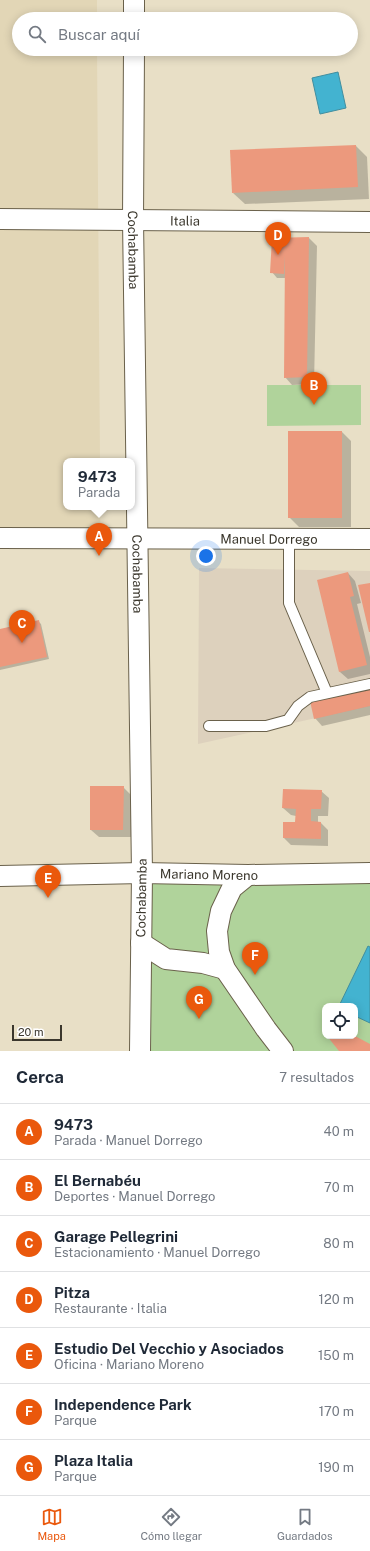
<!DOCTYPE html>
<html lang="es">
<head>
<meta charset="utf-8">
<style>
	:root { --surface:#fff; --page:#f6f6f7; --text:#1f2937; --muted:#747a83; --line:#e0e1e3; --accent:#ea580c }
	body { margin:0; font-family:"Public Sans",sans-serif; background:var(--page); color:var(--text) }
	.controls { position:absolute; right:12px; bottom:12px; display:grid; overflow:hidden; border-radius:8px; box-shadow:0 2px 10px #0003 }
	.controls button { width:36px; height:36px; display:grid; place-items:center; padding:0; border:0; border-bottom:1px solid var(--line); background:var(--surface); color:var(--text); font:20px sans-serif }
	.scale { position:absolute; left:12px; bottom:10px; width:50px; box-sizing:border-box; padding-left:4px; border:2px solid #3b372d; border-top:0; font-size:11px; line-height:14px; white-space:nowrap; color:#3b372d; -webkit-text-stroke:3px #fff; paint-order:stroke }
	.you { position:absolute; left:206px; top:556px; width:14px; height:14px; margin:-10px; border:3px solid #fff; border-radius:50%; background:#1a73e8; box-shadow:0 0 0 6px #1a73e833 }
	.badge { display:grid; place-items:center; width:26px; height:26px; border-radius:50%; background:var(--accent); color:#fff; font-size:13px; font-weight:700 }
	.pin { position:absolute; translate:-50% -33px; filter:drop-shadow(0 1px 2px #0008) }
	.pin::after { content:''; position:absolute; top:21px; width:14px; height:12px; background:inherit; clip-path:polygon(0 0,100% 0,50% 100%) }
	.popup { position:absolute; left:63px; top:458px; width:72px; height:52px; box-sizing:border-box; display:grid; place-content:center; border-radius:8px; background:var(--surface); filter:drop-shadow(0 1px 3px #0005); font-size:13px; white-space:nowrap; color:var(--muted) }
	.popup b { font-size:15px; color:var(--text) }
	.popup::after { content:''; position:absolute; left:50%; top:100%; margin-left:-8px; border:8px solid transparent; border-top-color:var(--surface) }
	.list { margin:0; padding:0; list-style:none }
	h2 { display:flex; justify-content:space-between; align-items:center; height:52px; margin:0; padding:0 16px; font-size:17px }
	h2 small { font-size:13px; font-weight:400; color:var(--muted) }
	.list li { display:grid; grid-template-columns:26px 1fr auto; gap:12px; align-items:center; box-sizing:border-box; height:56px; padding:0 16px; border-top:1px solid var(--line) }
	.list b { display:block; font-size:15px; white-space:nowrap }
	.list p { margin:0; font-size:13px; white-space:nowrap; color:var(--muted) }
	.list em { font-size:13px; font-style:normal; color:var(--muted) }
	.icon { flex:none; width:22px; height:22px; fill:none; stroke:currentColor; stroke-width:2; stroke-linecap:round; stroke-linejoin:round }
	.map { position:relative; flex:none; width:370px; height:1051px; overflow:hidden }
	.search { position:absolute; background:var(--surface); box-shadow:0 2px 10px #0003; left:12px; right:12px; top:12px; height:44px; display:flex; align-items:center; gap:10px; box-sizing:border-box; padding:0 14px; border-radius:22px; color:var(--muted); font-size:15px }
	.sheet { height:444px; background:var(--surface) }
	nav { display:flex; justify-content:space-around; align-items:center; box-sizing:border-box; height:56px; border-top:1px solid var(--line); background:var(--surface); font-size:11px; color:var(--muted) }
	nav a { display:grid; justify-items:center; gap:2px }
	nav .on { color:var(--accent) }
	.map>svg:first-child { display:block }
	.built { fill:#e2d6b6 }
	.industrial { fill:#ddd1bd }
	.green { fill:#b0d39b; fill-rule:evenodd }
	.water { fill:#43b3d0; stroke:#418e9f }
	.shadow { fill:#0003 }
	.building { fill:#ec997d }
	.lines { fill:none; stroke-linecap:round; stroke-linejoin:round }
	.lane-casing { stroke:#6a614b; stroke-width:12 }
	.street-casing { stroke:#6a614b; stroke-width:22 }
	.lane { stroke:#fff; stroke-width:10 }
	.street { stroke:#fff; stroke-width:20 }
	.labels { text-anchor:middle; stroke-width:3; stroke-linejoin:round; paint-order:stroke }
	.street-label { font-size:13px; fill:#3b372d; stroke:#fff }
</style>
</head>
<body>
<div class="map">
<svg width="370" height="1051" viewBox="0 0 370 1051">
	<rect width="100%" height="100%" fill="#e8dfc6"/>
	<!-- built -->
	<path class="built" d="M0,0h97v19h-78v30h78l3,412h-34v46h34l1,42 -101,-15z"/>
	<!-- industrial -->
	<path class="industrial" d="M199,568l171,3v135l-172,38z"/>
	<!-- green -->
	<g class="green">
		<path d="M267,385h94v40l-94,1z"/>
		<path d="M142,873h228v178h-230zM325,1006h30v30h-30z"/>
	</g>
	<!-- water -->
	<g class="water">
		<path d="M338,72l8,36 -26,6 -8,-36z"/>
		<path d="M368,946l2,1v76l-15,-7v-10h-16z"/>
	</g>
	<!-- shadow -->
	<g class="shadow">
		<path d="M356,146l11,11 2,42 -124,5 -12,-11z"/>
		<path d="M309,238l8,8 -3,138 -22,1 -7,-8 1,-99h-9l-5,-6 1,-33z"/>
		<path d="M342,432l9,9v86h-52l-10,-10z"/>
		<path d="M348,573l7,8 6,22 -4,1 13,53v17l-22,5 -8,-7z"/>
		<path d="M38,621l3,3 8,35 -49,11v-39z"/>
		<path d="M370,689v26l-48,11 -7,-8z"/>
		<path d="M123,787l8,8v42h-32l-8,-7z"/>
		<path d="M321,791l8,7 -1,18h-10v7h3l7,7v16l-37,-1 -7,-7 12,-15v-7l-5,-1 -8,-7z"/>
	</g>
	<!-- building -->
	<g class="building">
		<path d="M356,145l2,42 -126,6 -2,-43z"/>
		<path d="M309,237l-2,140 -23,1 1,-123 -1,19 -14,-1 2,-35z"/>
		<rect x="288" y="431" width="54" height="87"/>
		<path d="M348,572l6,24 -4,1 17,68 -28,7 -22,-92z"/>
		<path d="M370,583v49h-1l-11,-47z"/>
		<path d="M39,620l8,37 -47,10v-38z"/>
		<path d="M370,688v18l-56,13 -4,-18z"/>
		<path d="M90,786h34l-1,44h-33z"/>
		<path d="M283,789l39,1 -1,19h-10v12l10,1v17l-38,-1v-16h12l1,-13 -14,-1z"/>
		<path d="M327,1036h28l15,8v7h-31z"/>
	</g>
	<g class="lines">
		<!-- lane casing -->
		<g class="lane-casing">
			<g id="lane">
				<path d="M289,538v65l38,90"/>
				<path d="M209,726h57l22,-6 10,-14 12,-9 60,-13"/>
			</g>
		</g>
		<!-- street casing -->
		<g class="street-casing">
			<g id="street">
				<path d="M134,19v-19"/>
				<path id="s1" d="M134,49l-1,170 9,654 -2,178"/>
				<path id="s2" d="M0,219l370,3"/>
				<path id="s3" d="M0,538l370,1"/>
				<path d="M248,875l-16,13 -11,23 -4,20 2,21 6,17 41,60 17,22"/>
				<path id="s4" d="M0,876l142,-3 106,2 122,-2"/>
				<path d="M141,943l25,16 37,4 22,6"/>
			</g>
		</g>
		<!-- lane -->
		<use href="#lane" class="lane"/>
		<!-- street -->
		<use href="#street" class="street"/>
	</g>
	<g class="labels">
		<!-- street labels -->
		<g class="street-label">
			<text dy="5" stroke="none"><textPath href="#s2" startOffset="185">Italia</textPath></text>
			<text dy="5" stroke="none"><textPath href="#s1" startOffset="201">Cochabamba</textPath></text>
			<text dy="5" stroke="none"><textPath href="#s3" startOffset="269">Manuel Dorrego</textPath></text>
			<text dy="5" stroke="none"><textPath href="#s1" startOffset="525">Cochabamba</textPath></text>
			<text dy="5" stroke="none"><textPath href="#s4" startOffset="209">Mariano Moreno</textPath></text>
			<text transform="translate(141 898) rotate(-89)" y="5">Cochabamba</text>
		</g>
	</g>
</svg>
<div class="controls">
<button><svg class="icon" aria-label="locate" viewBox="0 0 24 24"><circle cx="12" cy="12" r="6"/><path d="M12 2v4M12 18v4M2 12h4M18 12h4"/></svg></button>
</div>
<div class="scale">20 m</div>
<div class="you"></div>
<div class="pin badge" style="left:99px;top:556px">A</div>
<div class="popup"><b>9473</b>Parada</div>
<div class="pin badge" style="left:314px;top:405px">B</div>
<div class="pin badge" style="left:22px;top:643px">C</div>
<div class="pin badge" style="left:278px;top:255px">D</div>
<div class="pin badge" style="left:48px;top:898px">E</div>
<div class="pin badge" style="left:255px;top:975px">F</div>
<div class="pin badge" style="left:199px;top:1019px">G</div>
<div class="search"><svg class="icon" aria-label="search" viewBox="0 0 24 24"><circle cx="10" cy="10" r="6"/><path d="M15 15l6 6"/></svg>Buscar aquí</div>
</div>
<section class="sheet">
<h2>Cerca<small>7 resultados</small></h2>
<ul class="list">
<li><span class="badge">A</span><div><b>9473</b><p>Parada · Manuel Dorrego</p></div><em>40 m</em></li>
<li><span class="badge">B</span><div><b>El Bernabéu</b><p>Deportes · Manuel Dorrego</p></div><em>70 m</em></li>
<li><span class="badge">C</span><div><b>Garage Pellegrini</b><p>Estacionamiento · Manuel Dorrego</p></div><em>80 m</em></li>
<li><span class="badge">D</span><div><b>Pitza</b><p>Restaurante · Italia</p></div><em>120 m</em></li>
<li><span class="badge">E</span><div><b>Estudio Del Vecchio y Asociados</b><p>Oficina · Mariano Moreno</p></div><em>150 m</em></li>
<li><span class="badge">F</span><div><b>Independence Park</b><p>Parque</p></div><em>170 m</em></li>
<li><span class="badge">G</span><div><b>Plaza Italia</b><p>Parque</p></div><em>190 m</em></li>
</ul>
</section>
<nav>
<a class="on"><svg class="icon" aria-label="map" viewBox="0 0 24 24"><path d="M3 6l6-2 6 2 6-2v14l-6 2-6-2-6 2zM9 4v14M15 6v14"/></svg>Mapa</a>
<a><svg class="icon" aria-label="directions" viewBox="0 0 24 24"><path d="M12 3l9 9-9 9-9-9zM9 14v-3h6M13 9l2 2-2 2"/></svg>Cómo llegar</a>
<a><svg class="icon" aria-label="saved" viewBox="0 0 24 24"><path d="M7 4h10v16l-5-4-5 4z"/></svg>Guardados</a>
</nav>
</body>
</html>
